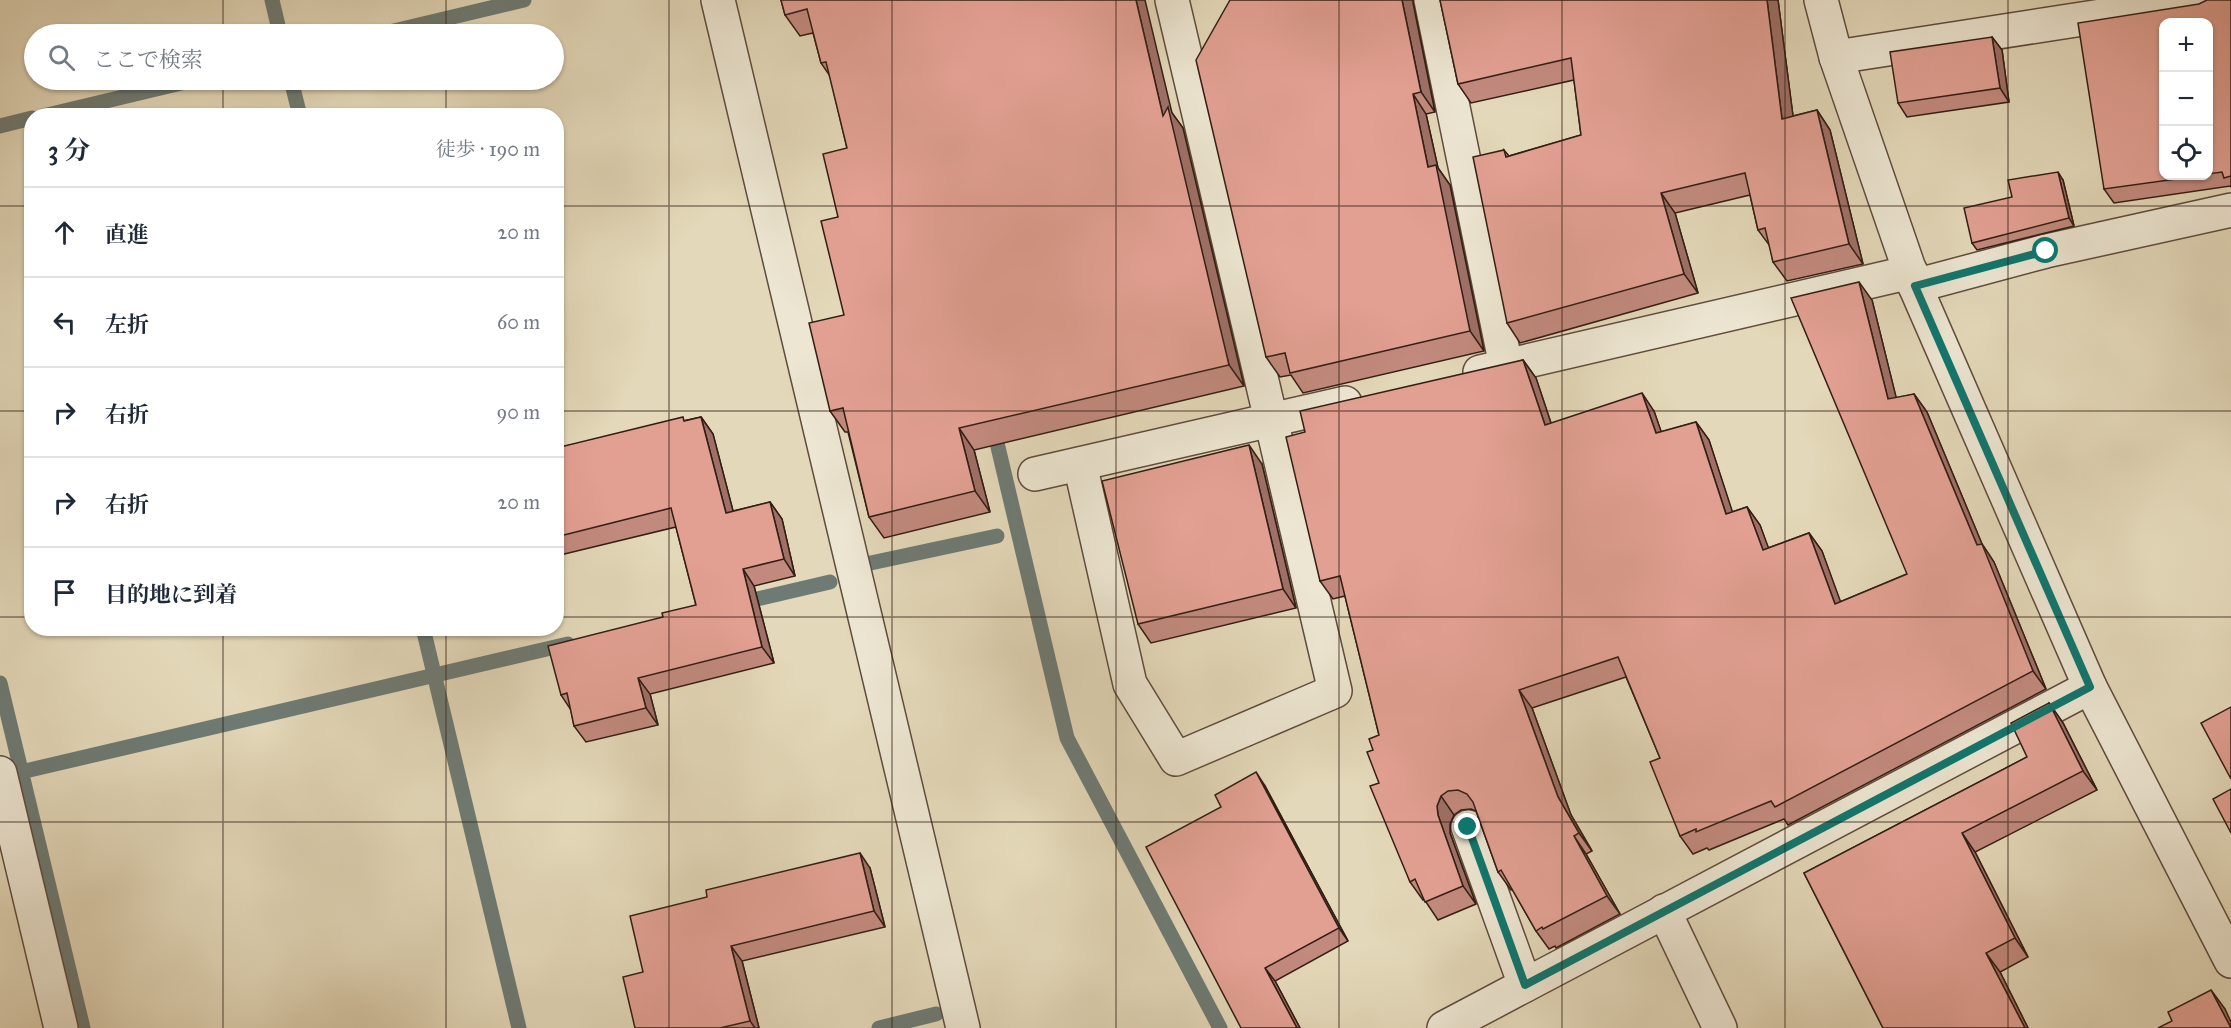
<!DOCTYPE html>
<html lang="ja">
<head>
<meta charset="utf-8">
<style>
	:root { --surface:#fff; --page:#f6f6f7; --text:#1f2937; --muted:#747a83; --line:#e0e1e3 }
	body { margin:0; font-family:"IM FELL Great Primer","Noto Serif JP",serif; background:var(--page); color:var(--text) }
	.controls { position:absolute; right:18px; top:18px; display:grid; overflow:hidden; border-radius:12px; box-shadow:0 2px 4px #0004 }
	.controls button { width:54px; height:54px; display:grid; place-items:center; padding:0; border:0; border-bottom:2px solid var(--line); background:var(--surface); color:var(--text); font:30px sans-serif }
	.stop { position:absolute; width:18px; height:18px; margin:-14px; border:4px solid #0f766e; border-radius:50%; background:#fff }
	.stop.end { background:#0f766e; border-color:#fff; box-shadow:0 2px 6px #0008 }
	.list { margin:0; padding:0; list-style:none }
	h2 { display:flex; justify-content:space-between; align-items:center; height:78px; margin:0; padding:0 24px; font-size:26px }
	h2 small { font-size:20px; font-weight:400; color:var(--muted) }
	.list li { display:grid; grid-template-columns:39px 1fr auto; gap:18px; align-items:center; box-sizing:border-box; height:90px; padding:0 24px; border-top:2px solid var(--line) }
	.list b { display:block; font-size:22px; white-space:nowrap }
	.list em { font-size:20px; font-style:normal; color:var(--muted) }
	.icon { flex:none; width:33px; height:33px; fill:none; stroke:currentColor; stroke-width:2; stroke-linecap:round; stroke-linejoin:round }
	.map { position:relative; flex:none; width:2231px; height:1028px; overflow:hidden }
	.search { position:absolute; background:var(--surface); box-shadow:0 2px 4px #0004; left:24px; top:24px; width:540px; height:66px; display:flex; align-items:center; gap:15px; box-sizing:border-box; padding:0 21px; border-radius:33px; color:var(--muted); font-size:22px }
	.panel { position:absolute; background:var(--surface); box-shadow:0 2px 4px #0004; left:24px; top:108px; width:540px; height:528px; border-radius:24px }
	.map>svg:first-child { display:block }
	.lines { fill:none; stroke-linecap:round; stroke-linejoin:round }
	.stream { stroke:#6e7b74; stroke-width:15 }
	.minor-casing { stroke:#5f4c3d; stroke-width:36 }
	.minor { stroke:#ede6d2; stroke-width:33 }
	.wall { fill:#c28a7e; stroke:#331e14; stroke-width:1.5; fill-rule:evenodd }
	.shaded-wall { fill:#9e7067; stroke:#331e14; stroke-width:1.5 }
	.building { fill:#e2a093; stroke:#331e14; stroke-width:1.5 }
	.route { stroke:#0f766e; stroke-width:8 }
	.grid { fill:none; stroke:#331e14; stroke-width:1.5; stroke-opacity:0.55 }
</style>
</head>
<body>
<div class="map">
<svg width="2231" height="1028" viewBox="0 0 2231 1028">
	<rect width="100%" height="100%" fill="#e3d8b9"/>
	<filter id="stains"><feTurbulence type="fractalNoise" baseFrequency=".00333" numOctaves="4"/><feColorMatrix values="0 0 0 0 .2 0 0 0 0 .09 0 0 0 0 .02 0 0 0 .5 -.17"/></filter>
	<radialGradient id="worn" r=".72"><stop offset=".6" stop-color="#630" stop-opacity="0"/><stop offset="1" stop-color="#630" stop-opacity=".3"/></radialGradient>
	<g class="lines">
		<!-- stream -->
		<g class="stream">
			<path d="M272,0l8,34"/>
			<path d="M381,34l143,-34"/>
			<path d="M291,80l9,36"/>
			<path d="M43,116l151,-36"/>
			<path d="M0,126l32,-8"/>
			<path d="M993,426l74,312 153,290"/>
			<path d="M866,564l131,-28"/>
			<path d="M740,603l90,-21"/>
			<path d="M423,628l96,400"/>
			<path d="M0,683l83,345"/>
			<path d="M21,772l547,-128"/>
			<path d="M879,1028l57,-14"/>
		</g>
		<!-- minor casing -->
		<g class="minor-casing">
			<g id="minor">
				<path d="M718,0l245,1028"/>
				<path d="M1431,0l75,366"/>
				<path d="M1821,0l15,57 79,229 175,401 141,274"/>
				<path d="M1836,57l369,-57"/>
				<path d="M1915,286l131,-35 185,-41"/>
				<path d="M1480,372l431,-100"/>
				<path d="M1080,464l50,220 46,75 159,-68 -163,-691"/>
				<path d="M1035,474l310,-71"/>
				<path d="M0,773l61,255"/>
				<path d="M1468,827l57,158"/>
				<path d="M1664,911l56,117"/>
				<path d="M1444,1028l646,-341"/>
			</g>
		</g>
		<!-- minor -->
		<use href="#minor" class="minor"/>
	</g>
	<!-- wall -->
	<g class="wall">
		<path d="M781,0l391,113 11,15 61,258 -270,64 16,62 -106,26 -15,-21 -21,-85h-3l-15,-21 14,-96 -6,-98 9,-69 -17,-72 -9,-13 -8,-30 -13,3 -15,-21z"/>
		<path d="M1440,0h338l15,116 24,-6 13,20 33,134 -76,17 -14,-19 -3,-16 -12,-16 -8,-35 -75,18 23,80 -178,50 -13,-20 -3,-173 5,6 72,-21 -7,-55 -103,23 -13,-19z"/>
		<path d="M2231,0v187l-1,-1 -116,17 -10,-14 95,-185 7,-3zM2208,22v154h-45z"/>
		<path d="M1413,3l22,109 -9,2 12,54 12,17 34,166 -181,42 -12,-18 -11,2 -14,-20z"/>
		<path d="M1992,37l10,13 7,52 -102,15 -9,-14z"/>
		<path d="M2063,180l11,46 -97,24 -5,-7 40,-46z"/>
		<path d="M1872,300l24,98 18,-4 13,18 55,132 12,18 52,127 -258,136 -4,-6 -75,31 -2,-2 -14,6 -13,-18 -20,-78 -34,-81 -94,31 39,107 21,36 -6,3 34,60 -64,34 -1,-2 -6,3 -13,-18 -24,-42 -1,1 -13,-18 -22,-61 -5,-2 -10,1 -7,5 -4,9v9l26,71 -38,16 -14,-21 -1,1 -13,-18 -31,-99 -6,-33 6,-15 -34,-139 -12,3 -13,-18 -15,-149 218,-72 13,18 15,45 103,-12 7,21 35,-10 13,18 23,72 15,-5 13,18 8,23 41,-15 13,18 18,51 67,-28z"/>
		<path d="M701,417l12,17 20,77 37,-9 12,17 13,57 -41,10 20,77 -124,31 8,31 -72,17 -12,-16 -3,-16 -10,-15 102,-78 33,-12 -20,-78 -120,29v-108z"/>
		<path d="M1262,464l34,144 -145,35 -13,-19z"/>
		<path d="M2049,703l14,20 34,67 -122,62 53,105 -28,15 28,56h-145l-79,-155 223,-116z"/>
		<path d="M1265,786l83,155 -73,40 25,47h-59z"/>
		<path d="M870,868l15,59 -143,34 17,67h-124l8,-56z"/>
	</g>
	<!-- shaded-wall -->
	<g class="shaded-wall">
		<path d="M1136,0h9l27,113 11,15 61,258 -15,-21 -66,-249z"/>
		<path d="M1402,0h11v3l22,109 -14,-20z"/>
		<path d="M1767,0h11l18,139 -14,-20z"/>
		<path d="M1992,37l10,13 7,52 -9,-14z"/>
		<path d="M1413,94l13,20 12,54 12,17 34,166 -14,-20 -42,-164z"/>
		<path d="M1817,110l13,20 33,134 -14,-20z"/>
		<path d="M2058,172l5,8 11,46 -5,-8z"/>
		<path d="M1661,193l14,20 23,80 -14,-19z"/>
		<path d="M1859,282l13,18 29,117 -13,-18z"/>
		<path d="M1523,360l13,18 22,66 -13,-19z"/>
		<path d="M1642,393l12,18 14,40 -12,-18z"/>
		<path d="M1914,394l13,18 55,132 12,18 52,127 -13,-18 -56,-126z"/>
		<path d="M701,417l12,17 25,96 -12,-17z"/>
		<path d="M1696,422l13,18 30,92 -13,-18z"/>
		<path d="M959,428l15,22 16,62 -15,-21z"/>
		<path d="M1249,445l13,19 34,144 -13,-19z"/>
		<path d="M770,502l12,17 13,57 -11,-17z"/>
		<path d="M1747,507l13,18 16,43 -13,-18z"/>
		<path d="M1809,533l13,18 26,71 -13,-18z"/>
		<path d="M743,569l11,17 20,77 -12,-16z"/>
		<path d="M638,678l12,16 8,31 -12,-17z"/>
		<path d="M1519,690l13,18 39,107 21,36 -13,-18 -21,-36z"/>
		<path d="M2049,703l14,20 34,67 -14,-19z"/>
		<path d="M1256,772l9,14 83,155 -9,-13z"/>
		<path d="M1441,796l13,19 -4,9v9l26,71 -13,-18 -25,-71 -1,-9z"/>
		<path d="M1962,833l13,19 53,105 -13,-19z"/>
		<path d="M1574,836l12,18 34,60 -13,-18z"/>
		<path d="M860,853l10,15 15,59 -11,-16z"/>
		<path d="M731,946l11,15 17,67h-4l-5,-7z"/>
		<path d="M1986,953l14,19 28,56h-3z"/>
		<path d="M1265,968l10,13 25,47h-3z"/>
		<path d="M2211,990l14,19 6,13v6z"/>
	</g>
	<!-- building -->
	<g class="building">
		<path d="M781,0h355l27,116 5,-9 61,258 -270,63 16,63 -106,26 -26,-109 -13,3 -21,-88 35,-8 -23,-94 17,-4 -15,-63 24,-6 -21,-86 -5,1 -14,-54 -22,6z"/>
		<path d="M1230,0h172l19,92 -8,2 15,73 8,-2 34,166 -180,42 -5,-20 -19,4 -70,-297z"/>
		<path d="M1440,0h327l15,119 35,-9 32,134 -76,18 -8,-34 -7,2 -13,-57 -84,20 23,81 -177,49 -34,-166 31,-7 2,7 75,-22 -10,-77 -113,26z"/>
		<path d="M2207,0h24v176l-7,2 -2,-6 -14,2v-152h-45v154h35l-94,13 -26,-166 121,-19z"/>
		<path d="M1992,37l8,51 -102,15 -8,-51z"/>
		<path d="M2058,172l11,46 -97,25 -8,-35 48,-11 -4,-17z"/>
		<path d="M1859,282l29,117 26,-5 63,151 5,-1 51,127 -258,136 -4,-6 -75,31v-3l-16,7 -30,-74 10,-4 -42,-101 -99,33 39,107 21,36 -5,3 33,60 -64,33 -1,-2 -6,4 -35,-61 -3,2 -25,-70 -6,-8 -9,-4 -10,1 -7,5 -4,10 1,9 25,71 -38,16 -10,-23 -5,3 -40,-96 9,-3 -12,-31 6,-2 -4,-11 10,-4 -39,-159 -20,5 -34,-144 19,-5 -5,-21 223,-51 22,65 97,-32 14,40 40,-11 30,92 21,-7 16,43 46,-17 26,71 72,-30 -116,-276z"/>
		<path d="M683,417l1,4 17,-4 25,96 44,-11 14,57 -41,10 19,78 -124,31 8,30 -72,18 -7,-33 -6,2 -13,-49 115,-29 -1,-4 34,-8 -25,-97 -115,29v-89z"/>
		<path d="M1249,445l34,144 -145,35 -36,-143z"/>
		<path d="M2049,703l34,68 -121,62 53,105 -29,15 39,75h-142l-79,-155 223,-116 -16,-34z"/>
		<path d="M2231,707v72l-30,-56z"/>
		<path d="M1256,772l83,156 -74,40 32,60h-56l-95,-181 75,-40 -6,-12z"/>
		<path d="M2231,789v44l-18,-34z"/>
		<path d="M860,853l14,58 -143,35 19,75 -30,7h-85l-12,-51 20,-5 -13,-56 77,-19 -1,-7z"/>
		<path d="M2211,990l20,38h-73l14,-7 -4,-9z"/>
	</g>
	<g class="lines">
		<!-- route -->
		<path class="route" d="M1468,827l57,158 565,-298 -175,-401 131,-35"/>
	</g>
	<!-- grid -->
	<path class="grid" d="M223,0v34M446,0v34M669,0v1028M892,0v1028M1116,0v1028M1339,0v1028M1562,0v1028M1785,0v1028M2008,0v1028M223,80v36M446,80v36M0,206h32M556,206h1675M0,411h32M556,411h1675M0,617h32M556,617h1675M223,628v400M446,628v400M0,822h2231"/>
	<rect width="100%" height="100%" filter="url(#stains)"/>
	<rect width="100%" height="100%" fill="url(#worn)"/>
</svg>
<div class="controls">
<button>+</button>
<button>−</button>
<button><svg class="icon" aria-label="locate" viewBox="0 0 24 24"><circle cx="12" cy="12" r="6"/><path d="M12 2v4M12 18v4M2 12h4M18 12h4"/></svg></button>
</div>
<div class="stop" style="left:2046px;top:251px"></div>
<div class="stop end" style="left:1468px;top:827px"></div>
<div class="search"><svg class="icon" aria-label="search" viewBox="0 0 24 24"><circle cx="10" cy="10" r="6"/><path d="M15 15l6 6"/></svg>ここで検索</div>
<section class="panel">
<h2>3 分<small>徒歩 · 190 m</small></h2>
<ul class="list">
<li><svg class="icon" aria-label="ahead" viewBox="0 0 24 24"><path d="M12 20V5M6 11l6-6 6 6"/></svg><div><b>直進</b></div><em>20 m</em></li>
<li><svg class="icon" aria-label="left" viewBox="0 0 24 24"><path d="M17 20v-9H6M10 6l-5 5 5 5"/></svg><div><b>左折</b></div><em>60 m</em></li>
<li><svg class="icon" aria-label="right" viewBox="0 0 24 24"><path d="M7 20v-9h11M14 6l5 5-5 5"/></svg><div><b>右折</b></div><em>90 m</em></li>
<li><svg class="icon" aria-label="right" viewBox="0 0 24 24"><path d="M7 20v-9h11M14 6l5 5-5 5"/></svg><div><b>右折</b></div><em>20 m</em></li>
<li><svg class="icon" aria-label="arrive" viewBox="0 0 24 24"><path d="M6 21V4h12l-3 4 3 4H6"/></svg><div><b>目的地に到着</b></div></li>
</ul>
</section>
</div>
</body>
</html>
